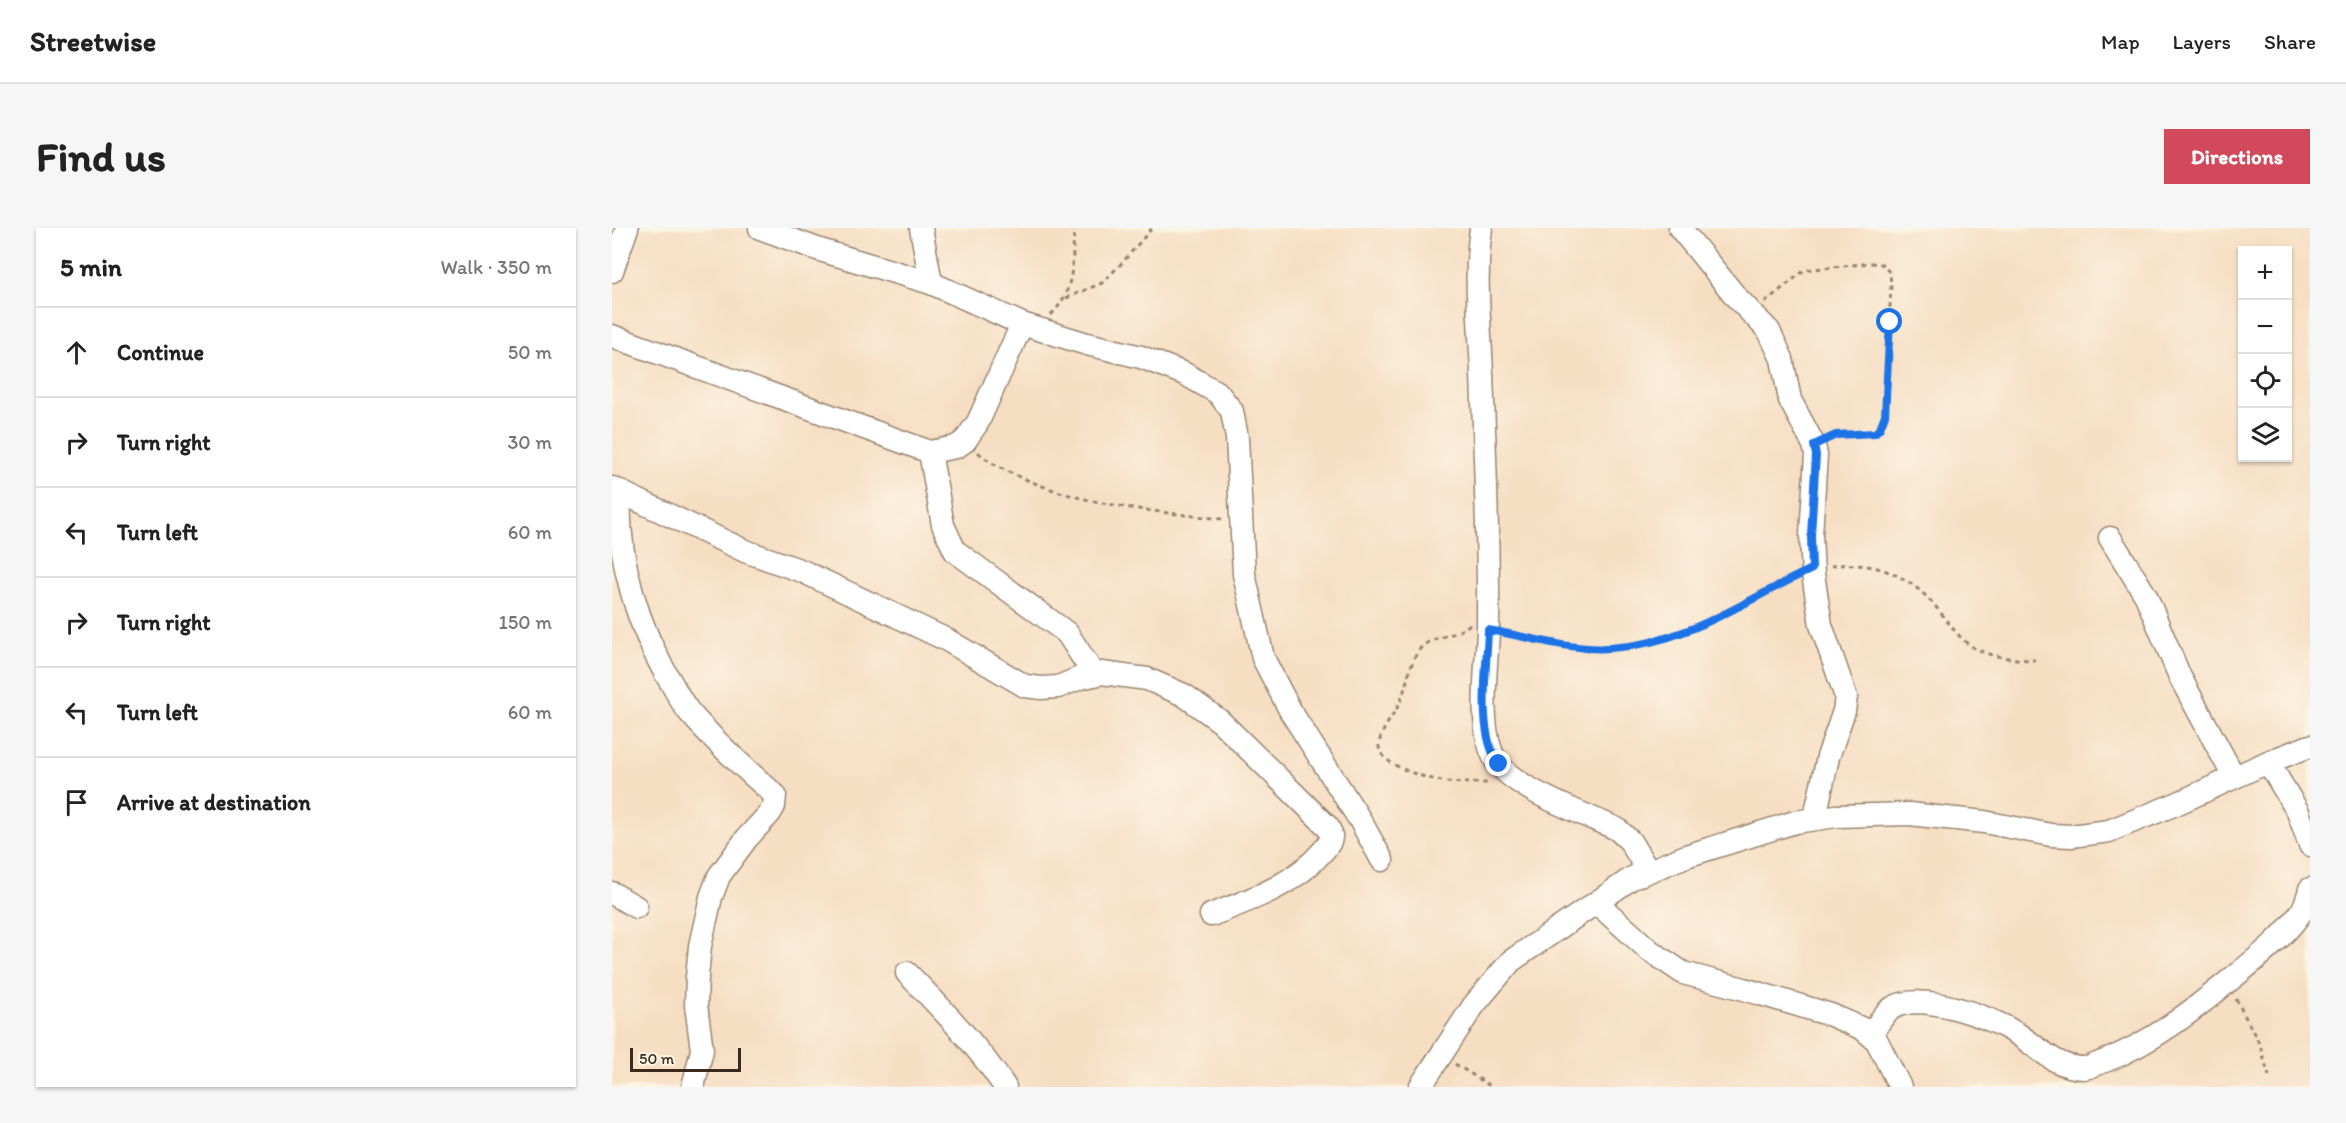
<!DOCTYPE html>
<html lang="en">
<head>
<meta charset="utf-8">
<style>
	:root { --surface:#fff; --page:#f6f6f6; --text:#222; --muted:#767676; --line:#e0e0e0; --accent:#d1495b }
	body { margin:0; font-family:Itim,sans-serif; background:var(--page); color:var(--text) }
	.controls { position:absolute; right:18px; top:18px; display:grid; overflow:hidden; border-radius:0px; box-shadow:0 2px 4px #0004 }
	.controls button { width:54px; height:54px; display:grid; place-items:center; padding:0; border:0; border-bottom:2px solid var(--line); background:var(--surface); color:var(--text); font:30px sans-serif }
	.scale { position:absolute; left:18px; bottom:15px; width:111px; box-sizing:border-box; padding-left:6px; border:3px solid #3b2a1e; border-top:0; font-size:16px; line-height:21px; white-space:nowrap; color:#3b2a1e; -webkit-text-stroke:4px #fcf5e5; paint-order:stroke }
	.stop { position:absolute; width:18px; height:18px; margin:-14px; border:4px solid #1a73e8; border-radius:50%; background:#fff }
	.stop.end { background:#1a73e8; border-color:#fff; box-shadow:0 2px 6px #0008 }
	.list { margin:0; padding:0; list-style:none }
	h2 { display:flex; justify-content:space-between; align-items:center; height:78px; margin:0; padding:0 24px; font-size:26px }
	h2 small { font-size:20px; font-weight:400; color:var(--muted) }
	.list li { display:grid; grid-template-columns:39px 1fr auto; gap:18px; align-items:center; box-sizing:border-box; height:90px; padding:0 24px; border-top:2px solid var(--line) }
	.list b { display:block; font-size:22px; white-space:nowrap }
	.list em { font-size:20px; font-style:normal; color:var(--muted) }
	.icon { flex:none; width:33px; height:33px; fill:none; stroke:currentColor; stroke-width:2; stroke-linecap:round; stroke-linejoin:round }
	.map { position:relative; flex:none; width:1698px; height:859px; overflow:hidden; border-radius:0px }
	header { display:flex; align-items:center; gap:36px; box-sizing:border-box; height:84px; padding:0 30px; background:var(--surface); border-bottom:2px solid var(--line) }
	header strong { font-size:28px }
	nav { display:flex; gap:33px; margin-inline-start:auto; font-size:21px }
	.intro { display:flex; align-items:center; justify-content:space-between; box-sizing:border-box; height:144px; padding:0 36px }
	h1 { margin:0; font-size:42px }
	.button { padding:15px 27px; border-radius:0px; background:var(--accent); color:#fff; font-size:21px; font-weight:700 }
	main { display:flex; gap:36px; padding:0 36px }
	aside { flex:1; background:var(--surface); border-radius:0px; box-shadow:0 2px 4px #0004 }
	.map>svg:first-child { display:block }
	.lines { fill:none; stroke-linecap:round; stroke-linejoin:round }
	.minor-casing { stroke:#988470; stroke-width:25 }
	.path { stroke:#988470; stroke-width:3; stroke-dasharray:4.5 4.5; stroke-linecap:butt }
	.minor { stroke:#fff; stroke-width:22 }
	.route { stroke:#1a73e8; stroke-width:8 }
</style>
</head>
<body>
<header>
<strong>Streetwise</strong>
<nav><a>Map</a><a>Layers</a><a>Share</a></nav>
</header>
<div class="intro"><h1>Find us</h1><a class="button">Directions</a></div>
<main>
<aside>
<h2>5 min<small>Walk · 350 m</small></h2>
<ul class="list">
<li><svg class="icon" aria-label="ahead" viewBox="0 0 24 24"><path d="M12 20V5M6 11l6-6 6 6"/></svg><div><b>Continue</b></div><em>50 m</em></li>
<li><svg class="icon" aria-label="right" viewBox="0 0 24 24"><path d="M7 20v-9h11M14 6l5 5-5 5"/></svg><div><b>Turn right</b></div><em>30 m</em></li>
<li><svg class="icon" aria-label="left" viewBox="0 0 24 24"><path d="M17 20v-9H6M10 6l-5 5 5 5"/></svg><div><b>Turn left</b></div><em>60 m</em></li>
<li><svg class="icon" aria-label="right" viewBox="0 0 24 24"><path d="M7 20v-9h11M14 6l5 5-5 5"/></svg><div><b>Turn right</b></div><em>150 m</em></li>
<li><svg class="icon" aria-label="left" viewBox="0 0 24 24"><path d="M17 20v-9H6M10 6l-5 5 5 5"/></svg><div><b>Turn left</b></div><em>60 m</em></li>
<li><svg class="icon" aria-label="arrive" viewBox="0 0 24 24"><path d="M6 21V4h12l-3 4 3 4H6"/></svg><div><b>Arrive at destination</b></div></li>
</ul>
</aside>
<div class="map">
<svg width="1698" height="859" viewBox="0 0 1698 859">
	<rect width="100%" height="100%" fill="#fcf5e5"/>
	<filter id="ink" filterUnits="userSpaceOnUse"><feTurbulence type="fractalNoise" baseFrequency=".0167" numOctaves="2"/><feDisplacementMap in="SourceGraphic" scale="12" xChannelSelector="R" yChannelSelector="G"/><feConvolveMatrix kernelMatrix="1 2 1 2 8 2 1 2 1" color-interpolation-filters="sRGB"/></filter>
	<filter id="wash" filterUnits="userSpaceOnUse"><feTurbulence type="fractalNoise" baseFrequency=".008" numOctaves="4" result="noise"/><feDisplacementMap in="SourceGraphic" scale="24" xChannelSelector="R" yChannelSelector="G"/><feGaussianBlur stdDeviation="1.35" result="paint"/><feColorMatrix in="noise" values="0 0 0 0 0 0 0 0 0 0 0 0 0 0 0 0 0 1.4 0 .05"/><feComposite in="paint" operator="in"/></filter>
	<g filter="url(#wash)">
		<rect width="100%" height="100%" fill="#f6dec3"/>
	</g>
	<g filter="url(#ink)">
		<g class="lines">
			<!-- minor casing -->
			<g class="minor-casing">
				<g id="minor">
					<path d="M148,0l60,22 111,33 91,41 65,20 54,13 44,17 33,19 14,18 5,27 7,136 19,84 28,54 69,108 22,40"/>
					<path d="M309,0l10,55"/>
					<path d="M869,0c-7,48 -1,96 1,145 3,86 7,172 6,258 -1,35 -11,99 8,130 19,29 89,53 121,68l13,12 18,30"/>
					<path d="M1068,0l57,70 32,33 13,28 8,41 24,45 2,10 -5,80 2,39 8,51 25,72 -2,14 -16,46 -13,60"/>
					<path d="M0,43l15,-43"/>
					<path d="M0,108l318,116 26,-5 9,-6 13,-19 44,-98"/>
					<path d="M318,224l13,73 12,26 112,82 27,42"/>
					<path d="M0,260l133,63 57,20 145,69 78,46 16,2 17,-1 22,-9 22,-5 45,6 37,16 36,26 108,106c1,3 3,5 3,8 1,7 -5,12 -8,16 -30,35 -71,48 -112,64"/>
					<path d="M8,263c-4,67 18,138 53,195 5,9 10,19 17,27 26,30 55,56 85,82l-1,11 -4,7 -23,25 -28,38 -8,21 -11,49 -3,31 -1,28 6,45 -9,37"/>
					<path d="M1498,310l36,58 34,81 54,100"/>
					<path d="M1656,534l30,50 12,33"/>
					<path d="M0,665l24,14"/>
					<path d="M985,675l52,47 34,23 61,16 87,26 32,14 14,12 23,46"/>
					<path d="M295,745c35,36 70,72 98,114"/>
					<path d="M1259,807c6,-9 13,-23 23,-28 29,-15 96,10 122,26 22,14 40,35 67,35 8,0 15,-5 22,-7 48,-19 86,-49 125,-81 25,-20 51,-40 70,-66 5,-7 8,-17 10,-25"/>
					<path d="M808,859l54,-82 37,-44 121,-83 54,-22 109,-34 41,-6 73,-2 75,8 67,13 20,1 38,-5 67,-27 92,-42 42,-16"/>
				</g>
			</g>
			<!-- path -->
			<g class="path">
				<path d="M454,70l36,-15 20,-20 30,-35"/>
				<path d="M1153,74l40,-32 66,-7 11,1 8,9 1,13 -7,136 -9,11h-17l-28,5"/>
				<path d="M439,87c25,-25 21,-55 23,-87"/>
				<path d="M366,224c14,13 30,20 47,27 64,28 129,32 197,40"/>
				<path d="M1219,338c46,-6 81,10 109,46 10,13 21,29 36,37 17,8 40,11 59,11"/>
				<path d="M858,396c-15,13 -32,11 -46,21 -13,9 -17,40 -23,55 -6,14 -21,30 -22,45 -2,21 53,35 69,37 14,1 28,1 42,1"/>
				<path d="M892,404c35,6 70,18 105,16 75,-3 122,-42 187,-72"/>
				<path d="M1624,771l24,46 9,31"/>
				<path d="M843,836l37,23"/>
			</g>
			<!-- minor -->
			<use href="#minor" class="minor"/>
		</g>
	</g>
	<g class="lines" filter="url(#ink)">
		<!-- route -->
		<path class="route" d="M887,536c-23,-31 -12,-97 -11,-134 39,6 82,21 122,18 78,-4 134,-48 202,-79l-1,-34 5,-80 -2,-10 22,-10 39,-2 5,-5 5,-13 5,-93"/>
	</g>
</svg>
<div class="controls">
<button>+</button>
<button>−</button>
<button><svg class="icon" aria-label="locate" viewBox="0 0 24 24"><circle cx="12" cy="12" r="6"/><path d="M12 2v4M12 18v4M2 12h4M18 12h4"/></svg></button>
<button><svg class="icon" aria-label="layers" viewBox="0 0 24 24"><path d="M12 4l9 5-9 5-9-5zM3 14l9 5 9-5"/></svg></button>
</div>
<div class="scale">50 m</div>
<div class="stop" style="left:1278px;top:94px"></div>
<div class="stop end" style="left:887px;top:536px"></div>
</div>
</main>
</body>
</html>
